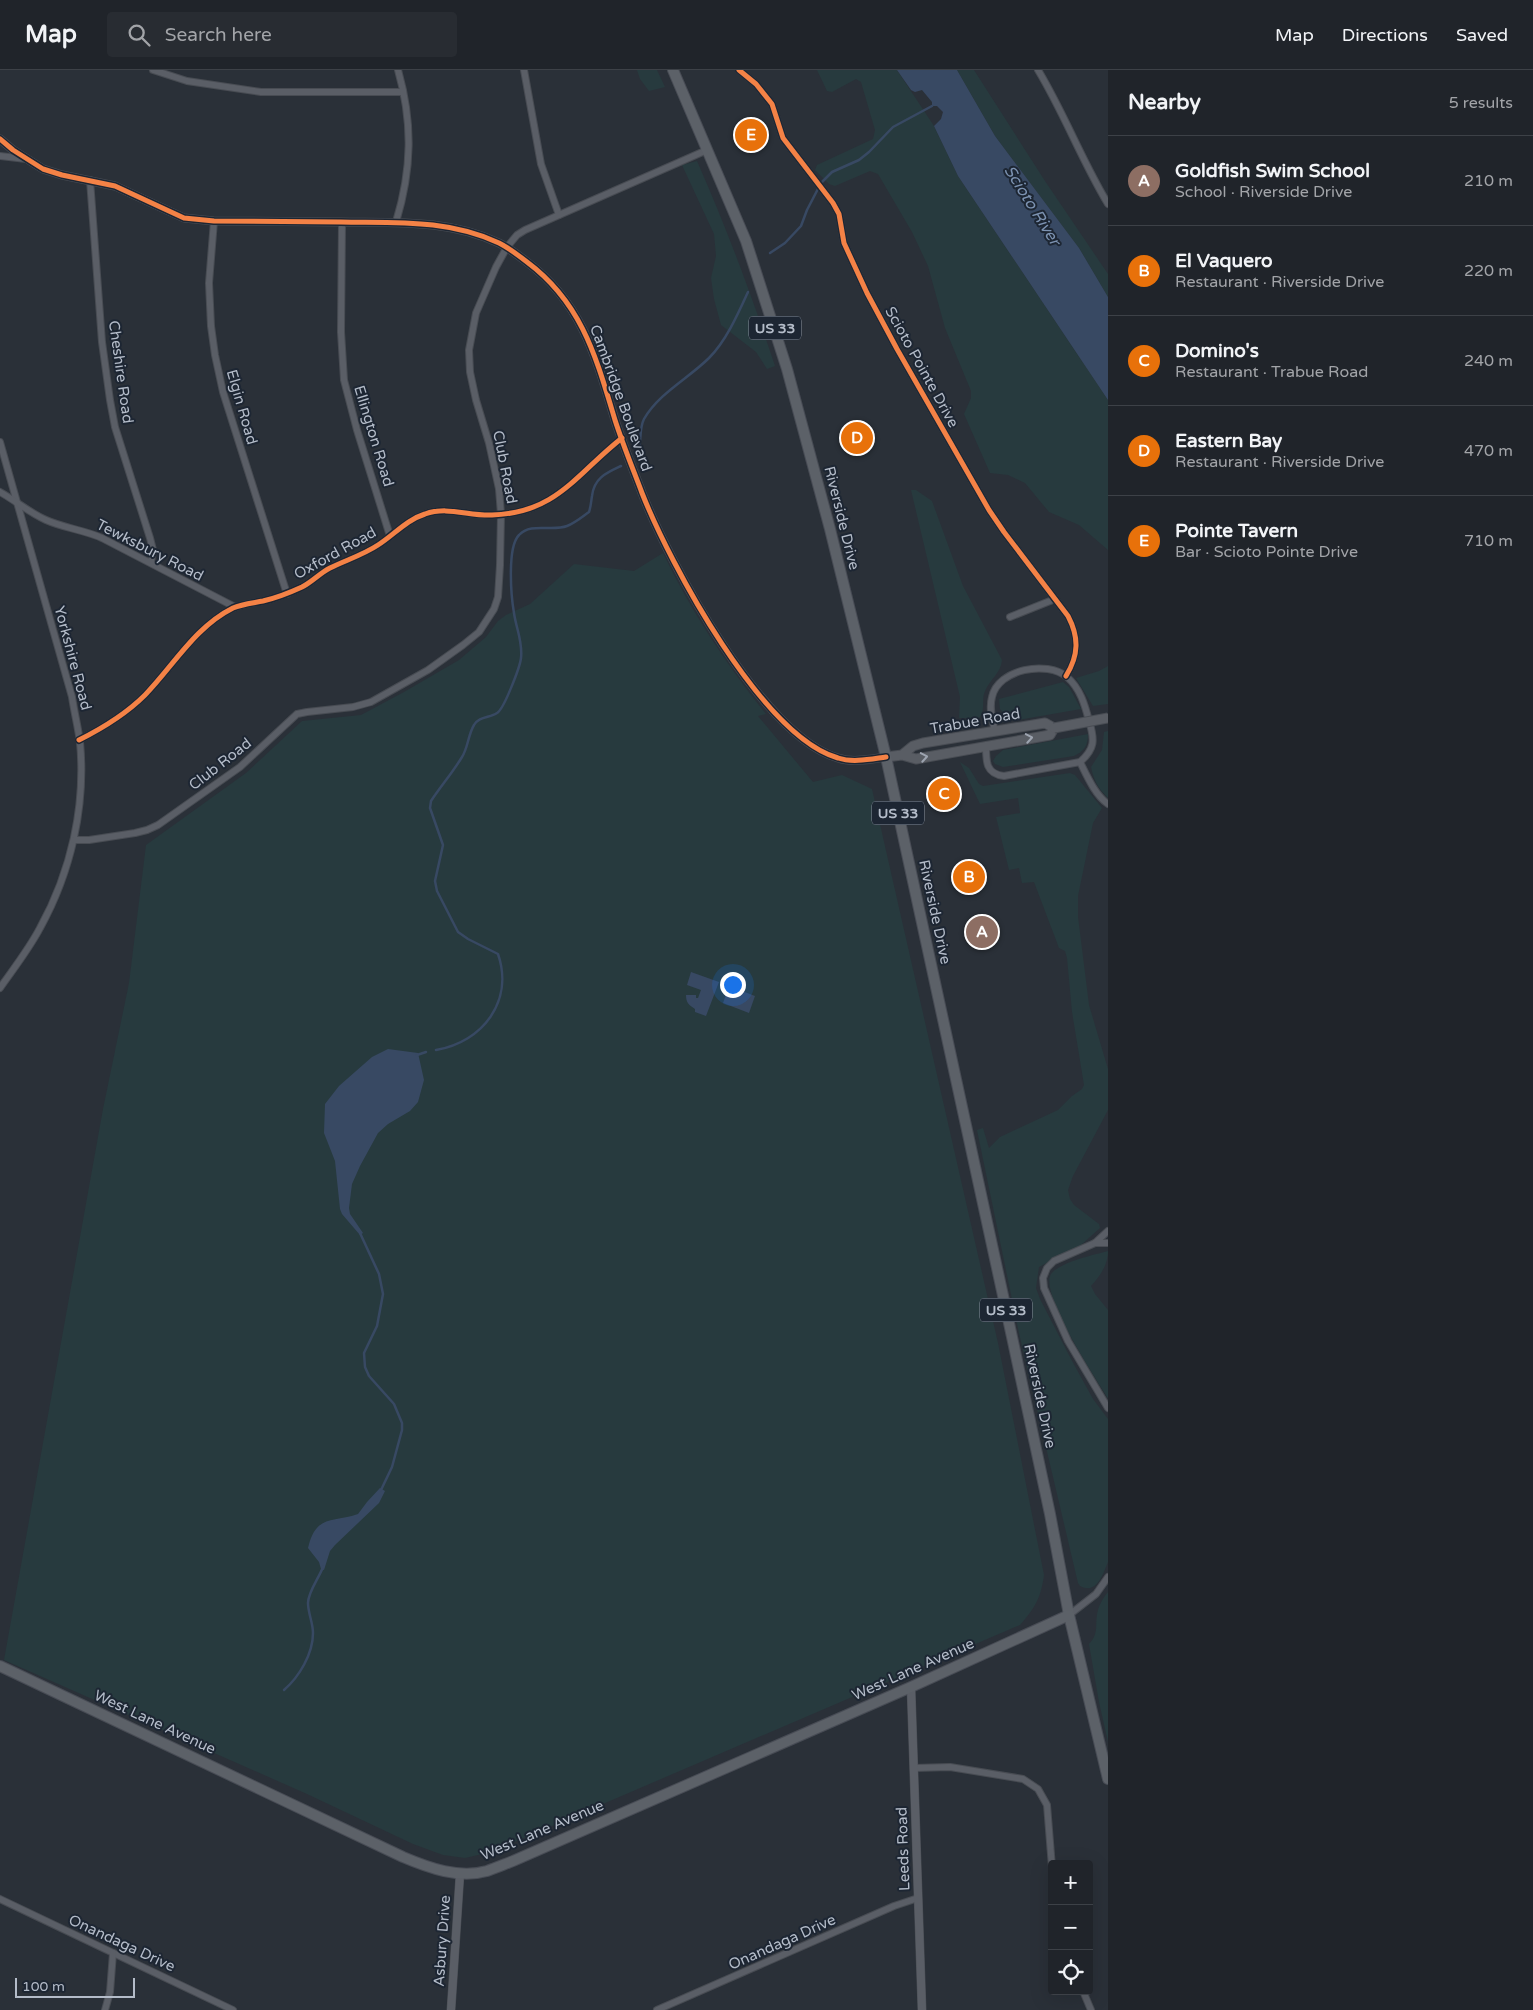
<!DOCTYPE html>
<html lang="en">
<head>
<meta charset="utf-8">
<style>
	:root { --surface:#20242a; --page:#282c32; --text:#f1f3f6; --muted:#a2a4a8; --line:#3d4147; --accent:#b45309 }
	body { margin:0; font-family:"Varela Round",sans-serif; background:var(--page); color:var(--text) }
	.controls { position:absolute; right:15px; bottom:15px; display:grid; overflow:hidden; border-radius:5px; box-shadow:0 5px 20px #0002 }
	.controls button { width:45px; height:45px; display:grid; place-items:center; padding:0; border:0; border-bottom:1px solid var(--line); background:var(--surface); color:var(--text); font:25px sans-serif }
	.scale { position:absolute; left:15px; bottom:12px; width:120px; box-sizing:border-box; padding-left:5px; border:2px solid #b4bcc9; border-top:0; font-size:14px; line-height:18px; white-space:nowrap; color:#b4bcc9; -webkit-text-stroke:4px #1d2633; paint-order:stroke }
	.you { position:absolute; left:732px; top:914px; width:18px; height:18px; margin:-12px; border:4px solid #fff; border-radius:50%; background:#1a73e8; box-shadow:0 0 0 8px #1a73e833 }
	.badge { display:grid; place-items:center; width:32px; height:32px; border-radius:50%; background:var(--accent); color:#fff; font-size:16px; font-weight:700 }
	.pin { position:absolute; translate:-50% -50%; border:2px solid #fff; box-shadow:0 1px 5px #0006 }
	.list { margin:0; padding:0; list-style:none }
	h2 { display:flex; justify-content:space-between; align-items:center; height:65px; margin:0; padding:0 20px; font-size:21px }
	h2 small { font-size:16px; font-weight:400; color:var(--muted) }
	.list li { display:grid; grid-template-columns:32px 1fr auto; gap:15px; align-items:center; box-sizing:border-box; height:90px; padding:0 20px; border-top:1px solid var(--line) }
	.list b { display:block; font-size:19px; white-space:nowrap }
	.list p { margin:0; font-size:16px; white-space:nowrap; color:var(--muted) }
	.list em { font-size:16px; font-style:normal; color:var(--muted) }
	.icon { flex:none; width:28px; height:28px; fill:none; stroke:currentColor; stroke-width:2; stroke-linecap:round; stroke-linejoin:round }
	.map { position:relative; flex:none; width:1108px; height:1940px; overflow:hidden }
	header { display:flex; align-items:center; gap:30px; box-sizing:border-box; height:70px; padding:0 25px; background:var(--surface); border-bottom:1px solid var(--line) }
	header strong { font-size:24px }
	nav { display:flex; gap:28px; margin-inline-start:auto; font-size:18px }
	.search { width:350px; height:45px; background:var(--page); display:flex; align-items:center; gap:12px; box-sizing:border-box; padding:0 18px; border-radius:5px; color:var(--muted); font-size:19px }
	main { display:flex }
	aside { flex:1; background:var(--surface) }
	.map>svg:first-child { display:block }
	.green { fill:#273a3e }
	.water { fill:#384963 }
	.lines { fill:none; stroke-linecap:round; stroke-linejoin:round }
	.stream { stroke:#384963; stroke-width:2.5 }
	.minor-casing { stroke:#484c53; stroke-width:8 }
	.tertiary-casing { stroke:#484c53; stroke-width:9 }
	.secondary-casing { stroke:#484c53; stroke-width:11 }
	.primary-casing { stroke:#484c55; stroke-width:12 }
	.minor { stroke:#5a5e66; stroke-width:6 }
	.tertiary { stroke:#5a5e66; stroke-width:8 }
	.secondary { stroke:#595d64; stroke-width:9 }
	.primary { stroke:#5c6168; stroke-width:10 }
	.secondary-bridge-casing { stroke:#484c53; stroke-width:11; stroke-linecap:butt }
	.secondary-bridge { stroke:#595d64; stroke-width:9 }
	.cycleway-casing { stroke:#1d2633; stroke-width:8 }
	.cycleway { stroke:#f48246; stroke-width:5 }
	.oneway { stroke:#9da4b0 }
	.labels { text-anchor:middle; stroke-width:4; stroke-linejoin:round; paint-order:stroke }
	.shield { fill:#1d2633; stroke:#878f9c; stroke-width:1 }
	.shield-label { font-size:14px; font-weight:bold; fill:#b4bcc9 }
	.street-label { font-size:15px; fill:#b4bcc9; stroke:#1d2633 }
	.water-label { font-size:16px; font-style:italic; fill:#7c92b1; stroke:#1d2633 }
</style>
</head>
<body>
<header>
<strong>Map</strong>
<div class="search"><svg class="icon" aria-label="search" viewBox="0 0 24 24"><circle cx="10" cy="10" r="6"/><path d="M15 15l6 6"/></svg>Search here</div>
<nav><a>Map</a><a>Directions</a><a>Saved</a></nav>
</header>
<main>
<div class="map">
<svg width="1108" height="1940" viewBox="0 0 1108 1940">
	<rect width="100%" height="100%" fill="#2a3038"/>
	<!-- green -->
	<g class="green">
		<path d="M637,0h20l8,17 -16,4 -9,-12z"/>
		<path d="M817,0h80l37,56 24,50 150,224v150l-29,-25 -30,-13 -24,-29 -17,-8 -18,-2 -26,-59 7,-16v-7l-26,-63 -17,-62 -16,-34 -34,-58 -8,-3 -35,15 -6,-2 -14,-14 2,-5 56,-26 2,-9 -14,-48 -5,-3 -24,13 -5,-1z"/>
		<path d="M957,0h17l71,111 63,93v23l-29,-49 -84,-112z"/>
		<path d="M697,91c30,68 55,135 78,205l-8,3 -11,-17 -35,-27 -7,-26 -3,-21 5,-22 -2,-22 -32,-69z"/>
		<path d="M911,420h5l16,11 31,85 39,74c-1,13 -12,19 -17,31 -4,8 1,20 -6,27h-20l1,-21z"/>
		<path d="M663,483c28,58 63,111 103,161l-8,2 55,66 29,-7 30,14 126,554 46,232c-3,23 -9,33 -24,50l-529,227 -26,6 -22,-3 -30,-11 -106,-50 -303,-134 99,-551 26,-126 17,-138 100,-72 56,-52 59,-6 43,-23 55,-32 27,-23 12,-16 8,-6 24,-11 44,-40 60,7z"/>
		<path d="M1108,596v38l-15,2 -17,-28 23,-7z"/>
		<path d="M1063,612l6,5 12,22 -63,11 -10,-1 -8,-10 -1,-10z"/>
		<path d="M1108,661v67c-10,-10 -14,-17 -17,-31l11,-17 2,-18z"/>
		<path d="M1088,664c0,12 -4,17 -14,22l-71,11 -8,-3 -2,-3 3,-5 7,-6z"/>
		<path d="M960,692l9,6 10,16 4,2 87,-13 5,2 27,33 -9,15 -15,73v21l11,88 19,64v41l-35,66 -5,14 2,9 4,6 25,19 1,4 -19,17 -42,22 -3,21 4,11 31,60 22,40 15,20v143c-5,12 -11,33 -28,24l-2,-3 -59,-250 -42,-203 6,-2 6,20 11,-11 58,-27 14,-14 10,-7 2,-4 -12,-73 -5,-54 -2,-7 -6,-3 -25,-66 -12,1 -3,-15 -10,2 -13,-53 24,-4 -2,-15 -38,6z"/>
		<path d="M1108,1181c0,14 -8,25 -17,35l4,8 13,16v88c-12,-19 -69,-105 -57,-124 9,-12 43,-19 57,-23z"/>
		<path d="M1108,1522v150l-9,-40 -10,-58c11,-11 5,-20 9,-34 2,-7 5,-12 10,-18z"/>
	</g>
	<!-- water -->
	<g class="water">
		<path d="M897,0h60l38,66 84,112 29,49v103l-150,-224 -24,-50 7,-7 2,-7 -6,-6h-5v-4l-10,-12 -7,2 -4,-2z"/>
		<path d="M691,902l28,10 -13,34 -11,-4v-3c-6,-4 -9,-6 -9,-14h10v3h2l3,-8 -14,-5z"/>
		<path d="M729,916l26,10 -6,17 -26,-10z"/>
		<path d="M388,979l30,4 6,27 -6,22 -8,9 -22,13 -10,9 -18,33 -8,18 -3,24 1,6 13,19 -3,2 -18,-21 -2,-5 -5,-48 -11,-28 1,-29 14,-18 33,-29z"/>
		<path d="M380,1418l5,3 -6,12 -44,42 -5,6 -6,19 -3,-1 -2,-7 -11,-14c8,-34 24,-25 50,-34l9,-12z"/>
	</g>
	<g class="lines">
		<!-- stream -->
		<g class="stream">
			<path d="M770,183l15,-10 16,-17 6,-16 14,-27 11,-11 27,-12 10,-8 24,-25 39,-21"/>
			<path d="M636,385c7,-11 2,-24 8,-36 15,-26 45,-41 65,-61 17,-17 29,-44 39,-66"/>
			<path d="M436,980c47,-8 78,-49 62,-96l-30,-15 -10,-7 -21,-41 -2,-10 8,-36 -13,-37 1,-7c10,-15 22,-29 31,-44 6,-9 6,-22 12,-32 5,-9 16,-7 23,-12 7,-4 23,-46 24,-55 2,-16 -5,-30 -7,-45 -3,-17 -7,-66 5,-78 12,-13 33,-3 48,-9 8,-3 15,-9 22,-14 2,-6 2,-10 3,-16 2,-18 14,-23 29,-30"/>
			<path d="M417,985l9,-3"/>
			<path d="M360,1163l19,41 4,20 -6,32 -13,27 1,14 4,9 25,28 8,19v7l-10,37 -11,23"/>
			<path d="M284,1620c15,-13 29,-36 29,-57 0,-10 -5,-20 -5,-30 0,-11 11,-25 15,-36"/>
		</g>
		<!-- minor casing -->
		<g class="minor-casing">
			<g id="minor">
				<path d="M153,0l34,11 74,11h142"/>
				<path d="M524,0l17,94 18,51"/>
				<path d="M739,0l17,14 16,20 11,34 50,65 6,11 5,29 23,50 30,56 92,161 15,22 64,84c11,21 11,39 -2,60"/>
				<path d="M1038,0c26,43 44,91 70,134"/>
				<path d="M0,86l26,3"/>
				<path d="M90,110l12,162 8,58 5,27 35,111 3,12 -2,12"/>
				<path d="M214,151l-5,62 2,43 4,29 8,37 64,202"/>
				<path d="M342,152l-1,110 3,48 13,50 33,106"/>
				<path d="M396,152c16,-53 17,-99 2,-152"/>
				<path d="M0,372l72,255c2,14 6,30 8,45 6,64 -9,130 -40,186 -11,21 -26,40 -40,60"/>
				<path d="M0,422c16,9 30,21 46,28 18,8 38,10 56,18l133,69"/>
				<path d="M1010,547l45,-18"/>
				<path d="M79,670c24,-12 47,-26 66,-45 29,-30 50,-68 88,-87 9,-4 20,-5 30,-7 13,-3 26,-8 39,-14 10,-5 18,-14 28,-19 16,-8 33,-13 48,-23 16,-10 28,-25 47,-31 23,-8 43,2 67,1 65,-2 84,-41 130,-77"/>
				<path d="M986,676c0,16 0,28 18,30l76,-14c15,-13 15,-22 9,-41 -4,-16 -9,-33 -22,-44 -20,-17 -69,-8 -75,20 -3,11 0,23 3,34"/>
				<path d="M1080,692c7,14 15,33 28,42"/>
				<path d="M74,770h15l46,-7 12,-3 11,-5 82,-58 57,-53 10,-2 46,-5 18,-5 57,-32 35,-25 16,-13 15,-23 4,-12 2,-32 1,-51 -2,-25 -10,-46 -13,-43 -6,-28 -1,-22 7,-37 20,-46 11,-20 10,-12 8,-5 182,-80"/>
				<path d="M1108,1161l-13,12 -41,18 -7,7 -4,10 1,10 24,53 40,67"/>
				<path d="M1095,1173h13"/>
				<path d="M1069,1545l27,-21 12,-17"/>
				<path d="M914,1698l36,-1 73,12 15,10 9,16 5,62"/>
				<path d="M0,1829l233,111"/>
				<path d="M1083,1921l8,19"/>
				<path d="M105,1940l5,-18 3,-39"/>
				<path d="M657,1940l237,-104 24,-8"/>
			</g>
		</g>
		<!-- tertiary casing -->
		<g class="tertiary-casing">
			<g id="tertiary">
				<path d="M0,69l13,11 30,19 19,6 53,11 69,32 30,3c42,0 84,1 127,1 54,1 107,-3 158,21 10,5 19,12 28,19 55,41 69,95 88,158 8,25 18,49 27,73 28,71 120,243 196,265 15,5 33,1 48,-1"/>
				<path d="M911,1617l11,323"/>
				<path d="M451,1940l9,-136"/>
			</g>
		</g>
		<!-- secondary casing -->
		<g class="secondary-casing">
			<path id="secondary" d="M886,687l16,-2 14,4 134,-24 4,-7 -9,-5 -122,20 -10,3 -11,9"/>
		</g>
		<!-- primary casing -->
		<g class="primary-casing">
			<g id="primary">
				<path d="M673,0l73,171 41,128 43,160 56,228 126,580 38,177 19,101 39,164"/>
				<path d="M0,1596l403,191c26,11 56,22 84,14 9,-3 18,-7 26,-10l398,-174 158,-72"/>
			</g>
		</g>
		<!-- minor -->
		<use href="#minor" class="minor"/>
		<!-- tertiary -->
		<use href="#tertiary" class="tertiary"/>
		<!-- secondary -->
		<use href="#secondary" class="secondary"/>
		<!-- primary -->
		<use href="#primary" class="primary"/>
		<!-- secondary-bridge casing -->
		<g class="secondary-bridge-casing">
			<path id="secondary-bridge" d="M1054,658l54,-10"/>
		</g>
		<!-- secondary-bridge -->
		<use href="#secondary-bridge" class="secondary-bridge"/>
		<!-- cycleway casing -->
		<g class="cycleway-casing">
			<g id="cycleway">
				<path d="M739,0l17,14 16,20 11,34 50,65 6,11 5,29 23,50 30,56 92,161 15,22 64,84c11,21 11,39 -2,60"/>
				<path d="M0,69l13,11 30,19 19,6 53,11 69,32 30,3c42,0 84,1 127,1 54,1 107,-3 158,21 10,5 19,12 28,19 55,41 69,95 88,158 8,25 18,49 27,73 28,71 120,243 196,265 15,5 33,1 48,-1"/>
				<path d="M79,670c24,-12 47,-26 66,-45 29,-30 50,-68 88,-87 9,-4 20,-5 30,-7 13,-3 26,-8 39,-14 10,-5 18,-14 28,-19 16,-8 33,-13 48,-23 16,-10 28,-25 47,-31 23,-8 43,2 67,1 65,-2 84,-41 130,-77"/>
			</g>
		</g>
		<!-- cycleway -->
		<use href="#cycleway" class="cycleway"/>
	</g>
	<!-- one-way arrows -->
	<defs><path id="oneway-chevron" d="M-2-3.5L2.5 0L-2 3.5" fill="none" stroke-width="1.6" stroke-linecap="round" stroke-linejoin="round" transform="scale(1.25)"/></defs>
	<g class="oneway">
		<use href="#oneway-chevron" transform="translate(1029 668) rotate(-10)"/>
		<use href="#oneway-chevron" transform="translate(924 687) rotate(-10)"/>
	</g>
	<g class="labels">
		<!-- shield labels -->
		<g class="shield">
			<rect x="749" y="246.5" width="52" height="23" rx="4"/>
			<rect x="872" y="731.5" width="52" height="23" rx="4"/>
			<rect x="980" y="1228.5" width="52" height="23" rx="4"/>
		</g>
		<g class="shield-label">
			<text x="775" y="263">US 33</text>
			<text x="898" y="748">US 33</text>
			<text x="1006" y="1245">US 33</text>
		</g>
		<!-- street labels -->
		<g class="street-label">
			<text transform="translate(922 297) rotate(61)" y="5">Scioto Pointe Drive</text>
			<text transform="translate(121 302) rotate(82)" y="5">Cheshire Road</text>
			<text transform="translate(621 328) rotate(70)" y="5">Cambridge Boulevard</text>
			<text transform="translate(242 337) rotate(74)" y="5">Elgin Road</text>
			<text transform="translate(374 366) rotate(73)" y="5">Ellington Road</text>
			<text transform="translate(505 397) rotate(79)" y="5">Club Road</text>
			<text transform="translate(842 448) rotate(76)" y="5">Riverside Drive</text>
			<text transform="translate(150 480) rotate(27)" y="5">Tewksbury Road</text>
			<text transform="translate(335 483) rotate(-29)" y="5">Oxford Road</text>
			<text transform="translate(73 588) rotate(75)" y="5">Yorkshire Road</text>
			<text transform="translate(975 651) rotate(-10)" y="5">Trabue Road</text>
			<text transform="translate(220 694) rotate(-38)" y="5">Club Road</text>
			<text transform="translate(935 842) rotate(78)" y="5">Riverside Drive</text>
			<text transform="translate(1040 1326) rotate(78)" y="5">Riverside Drive</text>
			<text transform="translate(913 1599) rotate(-24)" y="5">West Lane Avenue</text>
			<text transform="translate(155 1652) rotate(25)" y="5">West Lane Avenue</text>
			<text transform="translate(542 1760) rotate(-23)" y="5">West Lane Avenue</text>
			<text transform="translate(903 1779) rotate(-92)" y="5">Leeds Road</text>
			<text transform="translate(442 1871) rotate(-86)" y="5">Asbury Drive</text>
			<text transform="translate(782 1872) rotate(-24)" y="5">Onandaga Drive</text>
			<text transform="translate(122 1873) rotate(25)" y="5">Onandaga Drive</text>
		</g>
		<!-- water labels -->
		<g class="water-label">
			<text transform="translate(1033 135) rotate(58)" y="6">Scioto River</text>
		</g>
	</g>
</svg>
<div class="controls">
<button>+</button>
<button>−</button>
<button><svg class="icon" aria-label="locate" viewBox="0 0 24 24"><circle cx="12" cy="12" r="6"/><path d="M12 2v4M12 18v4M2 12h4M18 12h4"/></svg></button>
</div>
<div class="scale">100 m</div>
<div class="you"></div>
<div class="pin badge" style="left:982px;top:862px;background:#8d6e63">A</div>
<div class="pin badge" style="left:969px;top:807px;background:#e8710a">B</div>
<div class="pin badge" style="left:944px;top:724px;background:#e8710a">C</div>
<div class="pin badge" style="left:857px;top:368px;background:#e8710a">D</div>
<div class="pin badge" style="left:751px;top:65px;background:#e8710a">E</div>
</div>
<aside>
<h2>Nearby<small>5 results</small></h2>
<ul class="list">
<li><span class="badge" style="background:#8d6e63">A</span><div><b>Goldfish Swim School</b><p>School · Riverside Drive</p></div><em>210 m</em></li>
<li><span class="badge" style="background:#e8710a">B</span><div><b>El Vaquero</b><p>Restaurant · Riverside Drive</p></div><em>220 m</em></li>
<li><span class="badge" style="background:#e8710a">C</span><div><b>Domino's</b><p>Restaurant · Trabue Road</p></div><em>240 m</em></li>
<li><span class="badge" style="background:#e8710a">D</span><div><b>Eastern Bay</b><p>Restaurant · Riverside Drive</p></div><em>470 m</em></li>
<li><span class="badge" style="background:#e8710a">E</span><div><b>Pointe Tavern</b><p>Bar · Scioto Pointe Drive</p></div><em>710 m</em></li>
</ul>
</aside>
</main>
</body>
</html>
